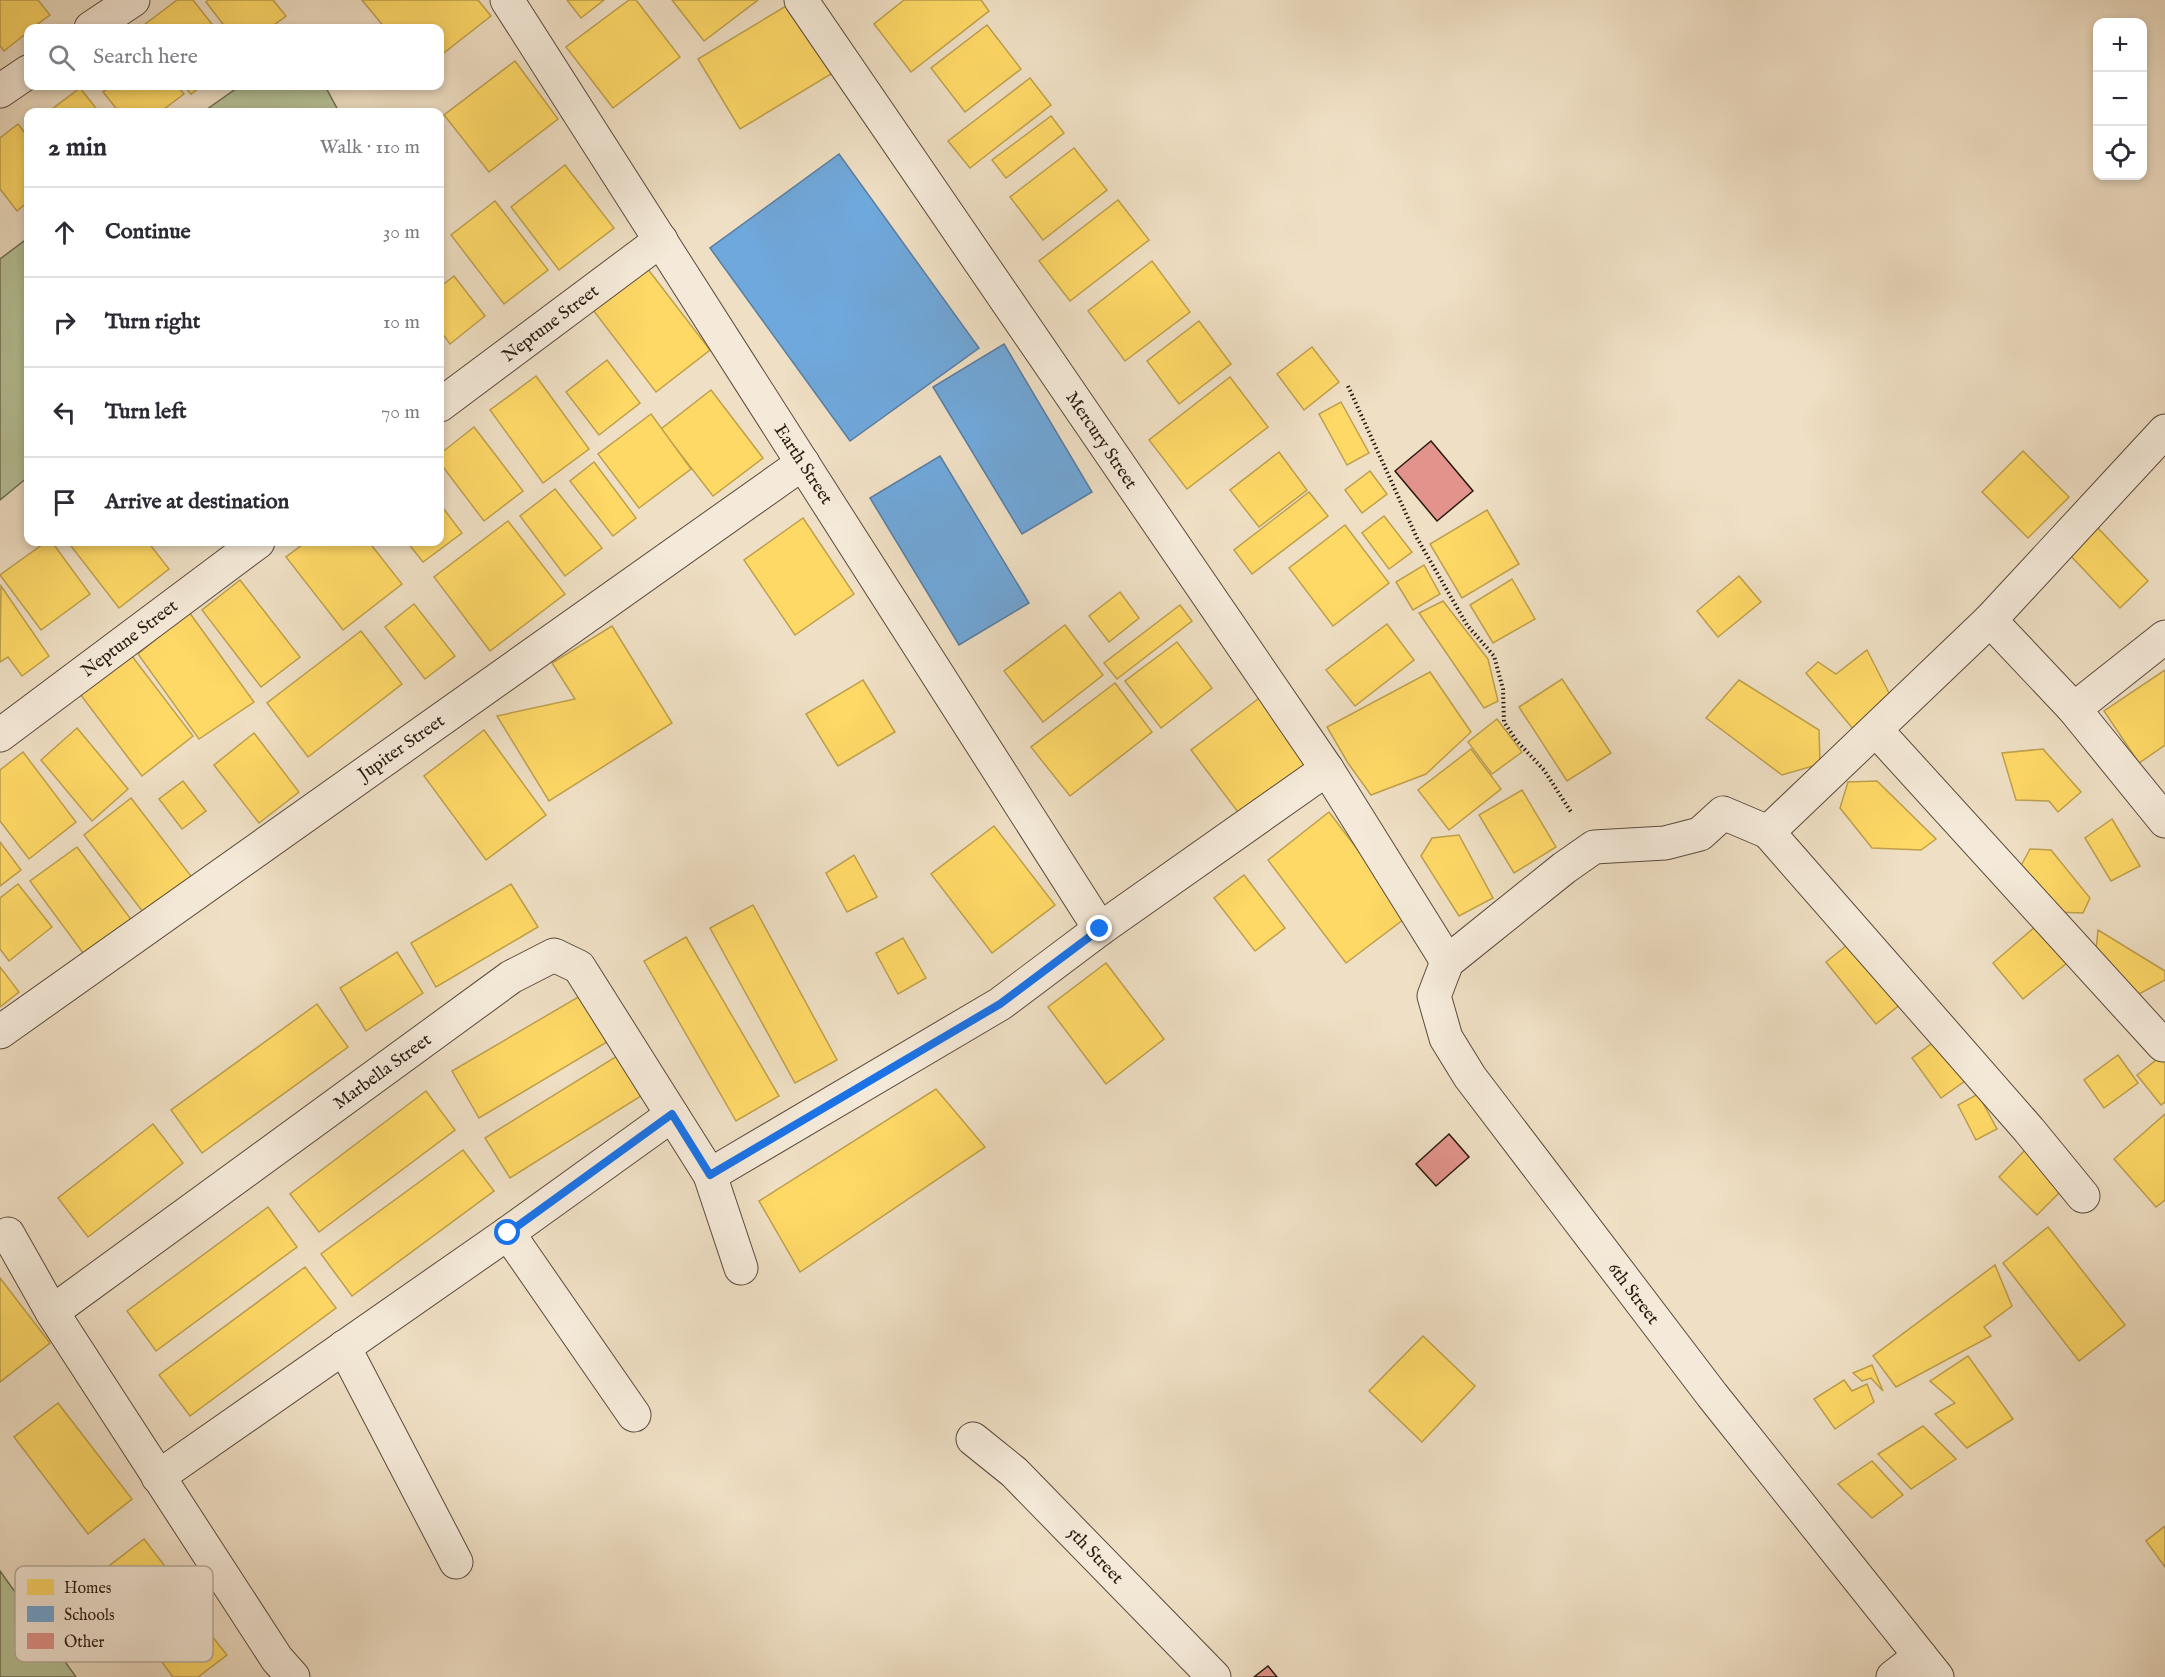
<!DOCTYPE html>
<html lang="en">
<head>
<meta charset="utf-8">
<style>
	:root { --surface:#fff; --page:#f2f2f3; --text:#2b2b33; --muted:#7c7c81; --line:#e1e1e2 }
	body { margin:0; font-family:"IM FELL English",serif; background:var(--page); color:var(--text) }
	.controls { position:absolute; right:18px; top:18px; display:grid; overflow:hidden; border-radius:12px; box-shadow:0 3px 9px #0003 }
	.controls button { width:54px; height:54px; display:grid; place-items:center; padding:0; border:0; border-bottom:2px solid var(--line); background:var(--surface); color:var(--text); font:30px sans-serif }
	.stop { position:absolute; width:18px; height:18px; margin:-14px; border:4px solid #1a73e8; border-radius:50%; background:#fff }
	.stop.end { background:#1a73e8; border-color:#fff; box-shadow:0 2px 6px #0008 }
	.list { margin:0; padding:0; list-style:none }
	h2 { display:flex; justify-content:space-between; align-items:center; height:78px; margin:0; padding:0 24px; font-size:26px }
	h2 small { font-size:20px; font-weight:400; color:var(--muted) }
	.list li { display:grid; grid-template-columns:39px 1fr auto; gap:18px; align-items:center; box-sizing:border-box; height:90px; padding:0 24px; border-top:2px solid var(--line) }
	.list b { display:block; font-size:22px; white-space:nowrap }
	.list em { font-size:20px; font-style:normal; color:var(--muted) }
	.icon { flex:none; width:33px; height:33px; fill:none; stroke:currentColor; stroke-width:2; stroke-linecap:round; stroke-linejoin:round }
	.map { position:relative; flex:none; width:2165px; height:1677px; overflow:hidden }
	.search { position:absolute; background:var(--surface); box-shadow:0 3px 9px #0003; left:24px; top:24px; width:420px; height:66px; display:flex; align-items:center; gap:15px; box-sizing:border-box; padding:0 21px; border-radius:12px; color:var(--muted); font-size:22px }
	.panel { position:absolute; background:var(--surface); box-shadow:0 3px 9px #0003; left:24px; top:108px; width:420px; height:438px; border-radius:12px }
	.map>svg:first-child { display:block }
	.green { fill:#b5c297; stroke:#6f6e54; stroke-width:1.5 }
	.homes { fill:#ffd966; stroke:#bfa04c; stroke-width:1.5 }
	.schools { fill:#6fa8dc; stroke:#5a7d9f; stroke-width:1.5 }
	.building { fill:#e2938b; stroke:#291a10; stroke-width:1.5 }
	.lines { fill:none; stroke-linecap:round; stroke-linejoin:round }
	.minor-casing { stroke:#5a4b3d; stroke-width:35 }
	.path { stroke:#291a10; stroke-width:4; stroke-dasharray:1.5 3; stroke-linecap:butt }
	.minor { stroke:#f5ead9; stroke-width:33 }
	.route { stroke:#1a73e8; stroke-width:8 }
	.labels { text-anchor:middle; stroke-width:6; stroke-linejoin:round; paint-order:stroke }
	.street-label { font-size:18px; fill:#291a10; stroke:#f5ead9 }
	.key { fill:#f5ead9; stroke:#b8ac9d; stroke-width:1.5 }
	.key-label { font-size:16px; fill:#291a10 }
</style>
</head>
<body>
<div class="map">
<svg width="2165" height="1677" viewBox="0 0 2165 1677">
	<rect width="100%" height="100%" fill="#efdfc4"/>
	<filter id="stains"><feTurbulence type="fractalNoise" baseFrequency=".00333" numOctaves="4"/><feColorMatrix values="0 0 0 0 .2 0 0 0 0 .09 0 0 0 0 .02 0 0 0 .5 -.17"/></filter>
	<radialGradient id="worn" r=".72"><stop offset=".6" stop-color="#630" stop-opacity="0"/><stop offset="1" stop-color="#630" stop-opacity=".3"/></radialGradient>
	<!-- green -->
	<g class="green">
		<path d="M240,86h85l14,26h-136z"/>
		<path d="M28,238v239l-28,23v-241z"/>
		<path d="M0,1571l76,106h-76z"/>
	</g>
	<!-- homes -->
	<g class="homes">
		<path d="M0,0h38l12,15 -18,13h-4v4l-24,19 -4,-5z"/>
		<path d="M177,0h16l22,28h-75z"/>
		<path d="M208,0h65l13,16 -16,12h-44l-20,-26z"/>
		<path d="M362,0h116l13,16 -51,40v-28h-55z"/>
		<path d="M567,0h37l-23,18z"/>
		<path d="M629,0h7l44,57 -67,51 -47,-61z"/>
		<path d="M672,0h86l-54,41z"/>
		<path d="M796,0l45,68 -101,61 -42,-70z"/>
		<path d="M904,0h77l8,11 -78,61 -37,-48z"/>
		<path d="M987,25l34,44 -56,43 -34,-44z"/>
		<path d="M515,61l43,58 -69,53 -45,-57z"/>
		<path d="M1030,78l21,27 -81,63 -22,-27z"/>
		<path d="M111,86h66l7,8 -24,18h-41l-16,-20z"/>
		<path d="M184,86h18l-11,8z"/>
		<path d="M80,88l19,24h-51z"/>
		<path d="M1051,116l13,17 -58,45 -14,-18z"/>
		<path d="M18,124l10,13v65l-11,9 -17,-22v-51z"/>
		<path d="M1074,148l33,42 -64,50 -33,-43z"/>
		<path d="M565,165l49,63 -55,42 -48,-63z"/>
		<path d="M1118,200l31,40 -79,61 -31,-40z"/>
		<path d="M495,201l53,69 -44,34 -53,-69z"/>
		<path d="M1152,261l38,51 -65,49 -37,-50z"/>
		<path d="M647,268l63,82 -54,42 -63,-82z"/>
		<path d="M454,276l31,40 -35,28 -10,-14v-43z"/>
		<path d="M1199,321l32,43 -52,40 -32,-43z"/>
		<path d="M1312,347l27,35 -35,28 -27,-36z"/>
		<path d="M607,360l33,43 -41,32 -33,-43z"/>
		<path d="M536,376l53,73 -46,34 -53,-73z"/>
		<path d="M1230,377l38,50 -81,62 -38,-49z"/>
		<path d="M711,390l52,68 -50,38 -52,-67z"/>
		<path d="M1341,402l28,51 -22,12 -28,-51z"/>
		<path d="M651,414l40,55 -52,39 -41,-54z"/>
		<path d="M474,427l49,64 -39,30 -44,-58v-9z"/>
		<path d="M2023,451l46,46 -41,41 -46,-46z"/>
		<path d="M1279,452l28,38 -48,37 -29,-37z"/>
		<path d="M594,462l42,56 -23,18 -43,-55z"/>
		<path d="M1370,471l17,23 -25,19 -17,-23z"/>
		<path d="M555,489l47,59 -37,28 -45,-60z"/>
		<path d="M1309,492l19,24 -76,58 -18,-24z"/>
		<path d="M440,504l22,29 -39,29 -16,-20h33z"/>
		<path d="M1487,510l32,54 -57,34 -32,-54z"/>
		<path d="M1384,516l28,36 -23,17 -27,-36z"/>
		<path d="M803,518l51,76 -59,41 -51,-75z"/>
		<path d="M508,521l57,73 -75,57 -56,-74z"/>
		<path d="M1345,525l44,58 -56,43 -44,-58z"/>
		<path d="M2098,528l50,53 -28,27 -51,-54z"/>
		<path d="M46,542h6l38,52 -49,36 -41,-55z"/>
		<path d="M77,542h71l21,27 -50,39 -48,-62z"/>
		<path d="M306,542h63l33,42 -59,46 -57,-73z"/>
		<path d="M1424,565l16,29 -27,16 -17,-28z"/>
		<path d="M1739,576l22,26 -43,35 -21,-26z"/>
		<path d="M1512,579l23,40 -42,24 -23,-38z"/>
		<path d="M240,580l60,77 -39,30 -59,-77z"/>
		<path d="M1,586l48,70 -27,20 -14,-19 -8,5z"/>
		<path d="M1120,592l19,26 -30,24 -20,-26z"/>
		<path d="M1443,601l45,58 10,42 -14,7 -65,-95z"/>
		<path d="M414,604l41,52 -30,23 -40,-52z"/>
		<path d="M1180,605l12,16 -75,58 -13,-16z"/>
		<path d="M189,612l65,90 -55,37 -61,-85z"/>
		<path d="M1387,624l27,36 -59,46 -29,-36z"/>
		<path d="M1065,625l38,50 -60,47 -39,-51z"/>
		<path d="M612,626l60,97 -123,78 -52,-85 78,-17 -23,-36z"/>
		<path d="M361,631l41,53 -94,73 -41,-54z"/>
		<path d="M1177,642l35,46 -51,40 -36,-47z"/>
		<path d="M125,647l68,89 -51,40 -68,-90z"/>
		<path d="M1867,650l24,47 -37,33 -48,-57 12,-11 18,12z"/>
		<path d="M2165,670v75l-26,18 -35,-52z"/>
		<path d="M1430,672l41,60 -45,42 -55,21 -23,-32 -21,-36z"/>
		<path d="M1562,679l49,74 -44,28 -48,-74z"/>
		<path d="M863,680l32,52 -57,34 -32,-52z"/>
		<path d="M1739,680l80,50 1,34 -38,11 -76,-57z"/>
		<path d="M1115,683l37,49 -82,64 -39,-49z"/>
		<path d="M1262,696l50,65 -71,55 -50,-66z"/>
		<path d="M1497,719l25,33 -30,22 -24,-32z"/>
		<path d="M77,728l51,61 -36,32 -51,-61z"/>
		<path d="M484,730l62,85 -60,45 -62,-84z"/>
		<path d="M254,733l45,59 -40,31 -45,-58z"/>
		<path d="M1471,749l30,40 -52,41 -31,-40z"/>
		<path d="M2043,749l38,43 -23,20 -9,-11 -33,-1 -14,-47z"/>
		<path d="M23,752l53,70 -47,37 -29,-38v-51z"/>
		<path d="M183,781l23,30 -24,18 -23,-30z"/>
		<path d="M1877,781l59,58 -15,11 -49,-2 -32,-40 8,-26z"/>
		<path d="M1522,790l34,57 -42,26 -35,-58z"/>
		<path d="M131,798l63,82 -48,36 -62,-81z"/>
		<path d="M1329,812l79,104 -62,47 -78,-103z"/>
		<path d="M2112,819l28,47 -29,15 -26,-43z"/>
		<path d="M994,826l61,79 -63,48 -61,-79z"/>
		<path d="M1459,835l34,63 -34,18 -38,-60 11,-18z"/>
		<path d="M0,842l21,28 -21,16z"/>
		<path d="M77,847l56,75 -47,35 -56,-76z"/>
		<path d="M2030,849l21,1 39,48 -7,15 -27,-1 -40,-37z"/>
		<path d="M854,855l23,42 -30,15 -21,-39z"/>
		<path d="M1244,875l41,53 -30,23 -41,-53z"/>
		<path d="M18,884l34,43 -43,34 -9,-12v-51z"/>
		<path d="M511,884l27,43 -102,60 -25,-44z"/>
		<path d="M753,905l84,155 -42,23 -85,-155z"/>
		<path d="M2036,926l31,37 -44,36 -30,-36z"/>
		<path d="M2098,930l67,41v9l-37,20 -33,-40z"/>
		<path d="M686,937l93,159 -43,25 -92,-160z"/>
		<path d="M1857,937l50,62 -31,25 -50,-62z"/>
		<path d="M903,938l23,40 -28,16 -22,-41z"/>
		<path d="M397,952l26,41 -57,38 -26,-43z"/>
		<path d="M1106,963l58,76 -58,45 -58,-77z"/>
		<path d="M0,967l19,25 -19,15z"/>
		<path d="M580,996l27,46 -128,76 -27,-47z"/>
		<path d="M317,1004l31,43 -146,106 -31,-43z"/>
		<path d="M1942,1036l30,40 -31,22 -29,-40z"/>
		<path d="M2165,1053v49l-4,3 -24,-30z"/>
		<path d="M2118,1055l20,28 -34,25 -20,-28z"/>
		<path d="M617,1056l24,40 -131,82 -25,-40z"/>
		<path d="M936,1089l49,58 -185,125 -41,-71z"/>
		<path d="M426,1091l29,39 -136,102 -29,-38z"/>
		<path d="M1978,1094l19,35 -21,11 -18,-35z"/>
		<path d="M2165,1114v86l-9,7 -42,-48z"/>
		<path d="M153,1124l30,39 -95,74 -30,-39z"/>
		<path d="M2027,1148l39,38 -29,29 -38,-38z"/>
		<path d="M463,1150l31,41 -142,105 -31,-42z"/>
		<path d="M268,1207l29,40 -141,104 -29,-40z"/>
		<path d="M2048,1227l77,98 -46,36 -76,-98z"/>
		<path d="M1995,1265l17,41 -28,21 7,9 -95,51 -23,-31z"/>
		<path d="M305,1267l31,41 -146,108 -31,-41z"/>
		<path d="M0,1278l50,65 -50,39z"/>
		<path d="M1423,1336l52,50 -53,56 -53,-51z"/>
		<path d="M1968,1356l45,63 -46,29 -32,-34 20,-11 -25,-22z"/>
		<path d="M1872,1365l11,26 -12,-13 -9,3 -9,-8z"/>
		<path d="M1844,1380l8,11 15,-7 7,18 -39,27 -21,-30z"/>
		<path d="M58,1403l74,96 -44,35 -74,-97z"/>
		<path d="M1923,1426l33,33 -45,30 -33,-35z"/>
		<path d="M1872,1461l31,34 -31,23 -34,-34z"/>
		<path d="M2165,1526v41l-19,-26z"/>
		<path d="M144,1539l33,43 -39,30 -33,-43z"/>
		<path d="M192,1611l35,44 -29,22h-25l-24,-32z"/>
	</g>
	<!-- schools -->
	<g class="schools">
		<path d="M839,154l140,194 -129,93 -140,-193z"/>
		<path d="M1004,344l88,148 -70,42 -89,-147z"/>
		<path d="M940,456l89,147 -70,42 -89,-147z"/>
	</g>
	<!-- building -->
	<g class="building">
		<path d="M1431,441l42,50 -36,30 -42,-50z"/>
		<path d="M1449,1134l20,23 -33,29 -20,-22z"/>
		<path d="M1268,1666l9,11h-23z"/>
	</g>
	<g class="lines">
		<!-- minor casing -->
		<g class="minor-casing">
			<g id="minor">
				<path d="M507,0l593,929"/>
				<path d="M801,0l526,769 113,181 7,12 -13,34 12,42 24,39 242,318 225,282"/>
				<path d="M91,28l42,-28"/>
				<path d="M0,91l28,-19"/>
				<path d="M440,405l221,-165"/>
				<path d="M1990,620l84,89 91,112"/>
				<path d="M2074,709l91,-72"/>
				<path d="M1876,730l287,315"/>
				<path d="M0,735l258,-193"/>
				<path d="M1768,832l261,298 54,66"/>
				<path d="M1447,962l117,-94 30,-21 71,-4 35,-9 23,-21 45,19 222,-212 175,-189"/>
				<path d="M0,1032l803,-569"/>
				<path d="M710,1175l290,-171 100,-75 227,-160"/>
				<path d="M508,1233l126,182"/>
				<path d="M8,1234l44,78 225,347 16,18"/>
				<path d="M52,1312l459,-335 43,-22 25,12 131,208 31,93"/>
				<path d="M344,1347l112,215"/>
				<path d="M973,1439l41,33 200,205"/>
				<path d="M158,1477l350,-244 164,-118"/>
				<path d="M1893,1677l27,-21"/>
			</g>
		</g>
		<!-- path -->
		<path class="path" d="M1348,386l69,152 50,87 27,31 9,33 1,33 12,18 28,30 27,42"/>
		<!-- minor -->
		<use href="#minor" class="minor"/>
	</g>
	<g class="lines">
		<!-- route -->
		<path class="route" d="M508,1233l164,-119 38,61 290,-171 100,-75"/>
	</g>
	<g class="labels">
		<!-- street labels -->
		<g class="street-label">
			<text transform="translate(550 323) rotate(-37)" y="6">Neptune Street</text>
			<text transform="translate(1102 440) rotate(56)" y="6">Mercury Street</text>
			<text transform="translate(804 464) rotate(57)" y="6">Earth Street</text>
			<text transform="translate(129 638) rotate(-37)" y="6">Neptune Street</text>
			<text transform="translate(401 747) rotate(-35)" y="6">Jupiter Street</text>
			<text transform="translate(382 1071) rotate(-36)" y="6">Marbella Street</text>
			<text transform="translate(1634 1293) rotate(53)" y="6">6th Street</text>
			<text transform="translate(1096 1555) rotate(46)" y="6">5th Street</text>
		</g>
	</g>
	<!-- legend -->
	<rect x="15" y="1566" width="198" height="96" rx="9" class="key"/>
	<rect x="27" y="1579" width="27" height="16" fill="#ffd966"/>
	<rect x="27" y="1606" width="27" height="16" fill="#6fa8dc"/>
	<rect x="27" y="1633" width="27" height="16" fill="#e2938b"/>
	<g class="key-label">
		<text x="64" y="1593">Homes</text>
		<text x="64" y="1620">Schools</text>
		<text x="64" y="1647">Other</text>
	</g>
	<rect width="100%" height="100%" filter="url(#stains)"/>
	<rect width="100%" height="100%" fill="url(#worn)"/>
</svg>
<div class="controls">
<button>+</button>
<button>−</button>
<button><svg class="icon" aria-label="locate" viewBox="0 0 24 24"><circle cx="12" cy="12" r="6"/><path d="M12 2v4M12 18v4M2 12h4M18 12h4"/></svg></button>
</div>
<div class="stop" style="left:508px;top:1233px"></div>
<div class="stop end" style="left:1100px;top:929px"></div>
<div class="search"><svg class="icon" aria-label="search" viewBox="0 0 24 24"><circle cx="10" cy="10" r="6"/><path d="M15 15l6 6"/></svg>Search here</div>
<section class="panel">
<h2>2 min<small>Walk · 110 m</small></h2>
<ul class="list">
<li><svg class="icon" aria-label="ahead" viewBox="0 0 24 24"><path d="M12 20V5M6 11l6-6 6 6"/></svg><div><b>Continue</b></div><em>30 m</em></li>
<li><svg class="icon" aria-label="right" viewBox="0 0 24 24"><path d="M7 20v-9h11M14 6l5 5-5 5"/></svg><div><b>Turn right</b></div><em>10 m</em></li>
<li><svg class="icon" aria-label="left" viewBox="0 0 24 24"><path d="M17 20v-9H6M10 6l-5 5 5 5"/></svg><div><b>Turn left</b></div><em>70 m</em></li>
<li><svg class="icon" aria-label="arrive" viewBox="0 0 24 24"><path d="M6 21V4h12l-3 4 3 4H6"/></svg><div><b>Arrive at destination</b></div></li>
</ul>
</section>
</div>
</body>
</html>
